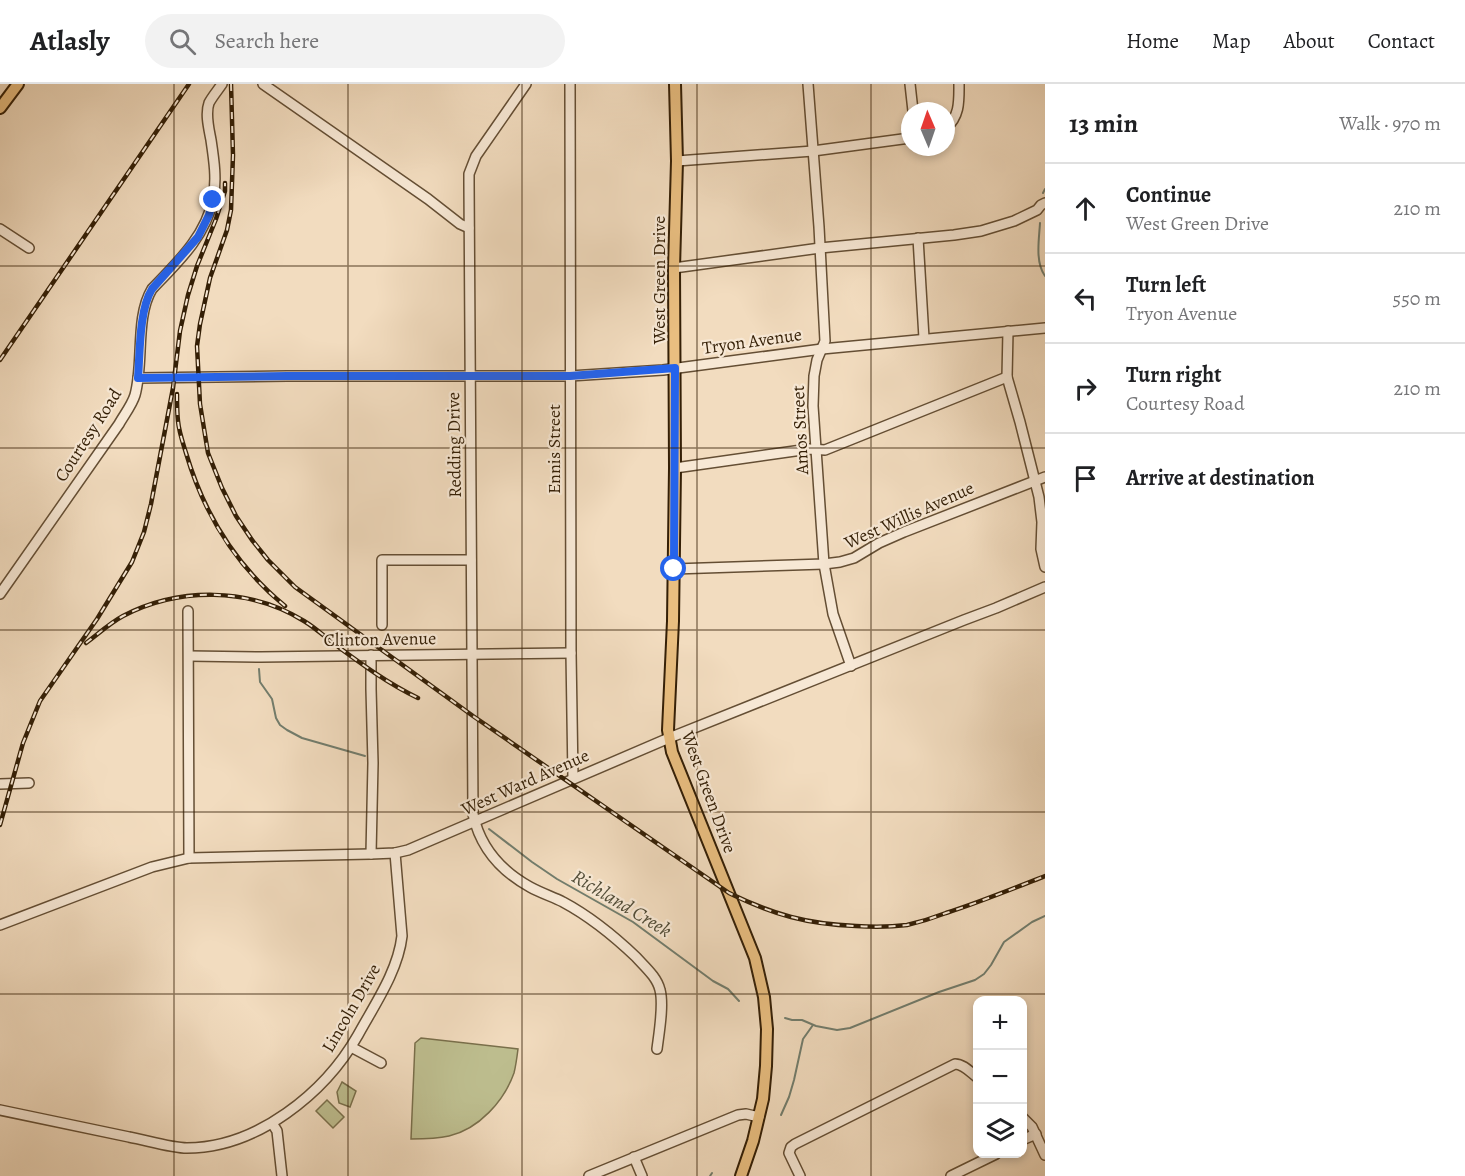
<!DOCTYPE html>
<html lang="en">
<head>
<meta charset="utf-8">
<style>
	:root { --surface:#fff; --page:#f2f2f2; --text:#202124; --muted:#757577; --line:#e0e0e0 }
	body { margin:0; font-family:Alegreya,serif; background:var(--page); color:var(--text) }
	.controls { position:absolute; right:18px; bottom:18px; display:grid; overflow:hidden; border-radius:12px; box-shadow:0 3px 9px #0003 }
	.controls button { width:54px; height:54px; display:grid; place-items:center; padding:0; border:0; border-bottom:2px solid var(--line); background:var(--surface); color:var(--text); font:30px sans-serif }
	.compass { position:absolute; left:901px; top:18px; width:54px; height:54px; border-radius:50%; background:var(--surface); box-shadow:0 3px 9px #0003; rotate:358deg }
	.stop { position:absolute; width:18px; height:18px; margin:-14px; border:4px solid #2563eb; border-radius:50%; background:#fff }
	.stop.end { background:#2563eb; border-color:#fff; box-shadow:0 2px 6px #0008 }
	.list { margin:0; padding:0; list-style:none }
	h2 { display:flex; justify-content:space-between; align-items:center; height:78px; margin:0; padding:0 24px; font-size:26px }
	h2 small { font-size:20px; font-weight:400; color:var(--muted) }
	.list li { display:grid; grid-template-columns:39px 1fr auto; gap:18px; align-items:center; box-sizing:border-box; height:90px; padding:0 24px; border-top:2px solid var(--line) }
	.list b { display:block; font-size:22px; white-space:nowrap }
	.list p { margin:0; font-size:20px; white-space:nowrap; color:var(--muted) }
	.list em { font-size:20px; font-style:normal; color:var(--muted) }
	.icon { flex:none; width:33px; height:33px; fill:none; stroke:currentColor; stroke-width:2; stroke-linecap:round; stroke-linejoin:round }
	.map { position:relative; flex:none; width:1045px; height:1092px; overflow:hidden }
	header { display:flex; align-items:center; gap:36px; box-sizing:border-box; height:84px; padding:0 30px; background:var(--surface); border-bottom:2px solid var(--line) }
	header strong { font-size:28px }
	nav { display:flex; gap:33px; margin-inline-start:auto; font-size:21px }
	.search { width:420px; height:54px; background:var(--page); display:flex; align-items:center; gap:15px; box-sizing:border-box; padding:0 21px; border-radius:33px; color:var(--muted); font-size:22px }
	main { display:flex }
	aside { flex:1; background:var(--surface) }
	.map>svg:first-child { display:block }
	.green { fill:#bebf90; stroke:#796f4b; stroke-width:1.5 }
	.lines { fill:none; stroke-linecap:round; stroke-linejoin:round }
	.stream { stroke:#727d6d; stroke-width:2 }
	.minor-casing { stroke:#644e34; stroke-width:12 }
	.major-casing { stroke:#341f06; stroke-width:14 }
	.minor { stroke:#f7e8d5; stroke-width:9 }
	.major { stroke:#e9be80; stroke-width:10 }
	.rail-casing { stroke:#341f06; stroke-width:4.5 }
	.rail { stroke:#f7e8d5; stroke-width:2; stroke-dasharray:7; stroke-linecap:butt }
	.route { stroke:#2563eb; stroke-width:8 }
	.grid { fill:none; stroke:#341f06; stroke-width:1.5; stroke-opacity:0.55 }
	.labels { text-anchor:middle; stroke-width:4.5; stroke-linejoin:round; paint-order:stroke }
	.street-label { font-size:18px; fill:#341f06; stroke:#f7e8d5 }
	.water-label { font-size:20px; font-style:italic; fill:#534e39; stroke:#f7e8d5 }
</style>
</head>
<body>
<header>
<strong>Atlasly</strong>
<div class="search"><svg class="icon" aria-label="search" viewBox="0 0 24 24"><circle cx="10" cy="10" r="6"/><path d="M15 15l6 6"/></svg>Search here</div>
<nav><a>Home</a><a>Map</a><a>About</a><a>Contact</a></nav>
</header>
<main>
<div class="map">
<svg width="1045" height="1092" viewBox="0 0 1045 1092">
	<rect width="100%" height="100%" fill="#f2dcbf"/>
	<filter id="stains"><feTurbulence type="fractalNoise" baseFrequency=".00333" numOctaves="4"/><feColorMatrix values="0 0 0 0 .2 0 0 0 0 .09 0 0 0 0 .02 0 0 0 .5 -.17"/></filter>
	<radialGradient id="worn" r=".72"><stop offset=".6" stop-color="#630" stop-opacity="0"/><stop offset="1" stop-color="#630" stop-opacity=".3"/></radialGradient>
	<!-- green -->
	<g class="green">
		<path d="M421,954l97,11c-1,8 -2,16 -4,24 -10,28 -35,56 -65,63 -13,3 -25,3 -38,3l4,-96z"/>
		<path d="M342,998l14,9 -6,16 -11,-4 -2,-11z"/>
		<path d="M327,1016l17,17 -11,11 -17,-17z"/>
	</g>
	<g class="lines">
		<!-- stream -->
		<g class="stream">
			<path d="M1043,109l2,-4"/>
			<path d="M1040,139c-1,17 -5,39 5,53"/>
			<path d="M259,585l1,13 12,17 4,19 4,7 7,5 15,8 63,18"/>
			<path d="M489,745l43,33 25,17 76,43 80,59 15,8 11,12"/>
			<path d="M785,934l7,2h10l14,6 21,4 13,-2 89,-36 36,-12 9,-6 7,-9 13,-23 28,-20 13,-6"/>
			<path d="M781,1031l8,-18 5,-17 9,-41 10,-14"/>
			<path d="M710,1092l2,-3"/>
		</g>
		<!-- minor casing -->
		<g class="minor-casing">
			<g id="minor">
				<path d="M263,0l165,115 32,25 9,4"/>
				<path d="M526,0l-50,72 -7,18v9l4,631c7,33 28,57 57,73 11,6 23,10 33,15 28,15 51,34 73,55 9,10 21,20 24,33 4,15 -1,43 -3,59"/>
				<path d="M570,0l1,569 2,125"/>
				<path d="M808,0l11,143 6,114 -8,19 -3,16 -1,30 11,158 9,50 18,52"/>
				<path d="M910,0l3,27"/>
				<path d="M946,44c14,-12 13,-27 13,-44"/>
				<path d="M677,77l136,-10 97,-13"/>
				<path d="M0,145l29,19"/>
				<path d="M918,154l6,100"/>
				<path d="M674,184l146,-20 134,-13 27,-4 33,-10 23,-11 4,-5 4,-2"/>
				<path d="M1008,247l-1,46 13,45 19,75 3,25 -1,27 4,18"/>
				<path d="M138,294l149,-2h283l93,-6 159,-21 223,-21"/>
				<path d="M675,384l134,-19 16,1 182,-73"/>
				<path d="M674,485l150,-5 16,-2 14,-4 25,-15 25,-11 141,-55"/>
				<path d="M0,510l119,-170c5,-9 13,-19 16,-29 9,-32 0,-78 17,-106 25,-26 54,-53 61,-90 4,-19 1,-39 -2,-59 -2,-11 -6,-26 -2,-37 3,-6 9,-13 13,-19"/>
				<path d="M188,527l1,247"/>
				<path d="M382,541v-65h89"/>
				<path d="M371,571v34l2,74 -2,91"/>
				<path d="M189,572l72,1 310,-4"/>
				<path d="M0,700l29,-1"/>
				<path d="M0,841l152,-58 37,-9 182,-4 24,-1 13,-3 261,-112 295,-118 32,-12 49,-21"/>
				<path d="M351,963l30,16"/>
				<path d="M0,1026c43,9 86,18 129,27 17,3 42,11 58,11 70,0 138,-55 171,-113 17,-31 40,-64 44,-99l-7,-83"/>
				<path d="M1022,1033l10,10 13,28"/>
				<path d="M272,1039l5,8 5,45"/>
				<path d="M1022,1056l14,-6"/>
				<path d="M634,1073l8,19"/>
				<path d="M589,1092l149,-61 8,-1 13,3"/>
				<path d="M800,1092l-11,-23 2,-6 4,-3 160,-80c9,0 16,9 23,14"/>
				<path d="M951,1092l45,-22"/>
			</g>
		</g>
		<!-- major casing -->
		<g class="major-casing">
			<g id="major">
				<path d="M675,0l2,77 -3,107 1,200 -2,153 -5,109 4,22 83,206 9,39 3,32 -1,37 -3,33 -10,42 -12,35"/>
				<path d="M0,24l18,-24"/>
			</g>
		</g>
		<!-- minor -->
		<use href="#minor" class="minor"/>
		<!-- major -->
		<use href="#major" class="major"/>
		<!-- rail casing -->
		<g class="rail-casing">
			<g id="rail">
				<path d="M231,0l2,71 -2,55 -4,20 -17,48 -10,46 -3,22 3,58 8,49 14,35 14,28 16,24 16,20 27,27 178,129 256,177c45,22 78,31 127,33 17,1 34,1 51,-1 13,-3 26,-7 39,-12 34,-11 66,-24 99,-37"/>
				<path d="M0,276l189,-276"/>
				<path d="M177,310c0,9 0,18 1,27 1,11 5,22 8,32 18,61 49,112 99,153"/>
				<path d="M86,559c12,-9 24,-20 37,-27 56,-29 126,-29 181,5 10,6 19,14 29,22 27,20 54,40 85,55"/>
				<path d="M0,741l23,-82 17,-42 57,-82 35,-57 12,-30 7,-28 22,-116 7,-57 8,-36 9,-29 19,-47 9,-28v-8"/>
			</g>
		</g>
		<!-- rail -->
		<use href="#rail" class="rail"/>
	</g>
	<g class="lines">
		<!-- route -->
		<path class="route" d="M213,116l-4,15 -11,22 -46,52c-13,21 -12,64 -14,89l149,-2h283l105,-8 -1,201"/>
	</g>
	<!-- grid -->
	<path class="grid" d="M174,0v1092M348,0v1092M522,0v1092M697,0v1092M871,0v1092M0,182h1045M0,364h1045M0,546h1045M0,728h1045M0,910h1045"/>
	<g class="labels">
		<!-- street labels -->
		<g class="street-label">
			<text transform="translate(659 196) rotate(-90)" y="6">West Green Drive</text>
			<text transform="translate(752 257) rotate(-8)" y="6">Tryon Avenue</text>
			<text transform="translate(800 346) rotate(-93)" y="6">Amos Street</text>
			<text transform="translate(88 351) rotate(-57)" y="6">Courtesy Road</text>
			<text transform="translate(454 361) rotate(-91)" y="6">Redding Drive</text>
			<text transform="translate(554 365) rotate(-90)" y="6">Ennis Street</text>
			<text transform="translate(909 431) rotate(-24)" y="6">West Willis Avenue</text>
			<text transform="translate(380 555) rotate(-1)" y="6">Clinton Avenue</text>
			<text transform="translate(525 698) rotate(-24)" y="6">West Ward Avenue</text>
			<text transform="translate(709 708) rotate(70)" y="6">West Green Drive</text>
			<text transform="translate(351 924) rotate(-60)" y="6">Lincoln Drive</text>
		</g>
		<!-- water labels -->
		<g class="water-label">
			<text transform="translate(622 819) rotate(31)" y="7">Richland Creek</text>
		</g>
	</g>
	<rect width="100%" height="100%" filter="url(#stains)"/>
	<rect width="100%" height="100%" fill="url(#worn)"/>
</svg>
<div class="controls">
<button>+</button>
<button>−</button>
<button><svg class="icon" aria-label="layers" viewBox="0 0 24 24"><path d="M12 4l9 5-9 5-9-5zM3 14l9 5 9-5"/></svg></button>
</div>
<svg class="compass" viewBox="-18 -18 36 36"><path d="M0-13l5 13h-10z" fill="#e53935"/><path d="M0 13l5-13h-10z" fill="#757577"/></svg>
<div class="stop" style="left:674px;top:485px"></div>
<div class="stop end" style="left:213px;top:116px"></div>
</div>
<aside>
<h2>13 min<small>Walk · 970 m</small></h2>
<ul class="list">
<li><svg class="icon" aria-label="ahead" viewBox="0 0 24 24"><path d="M12 20V5M6 11l6-6 6 6"/></svg><div><b>Continue</b><p>West Green Drive</p></div><em>210 m</em></li>
<li><svg class="icon" aria-label="left" viewBox="0 0 24 24"><path d="M17 20v-9H6M10 6l-5 5 5 5"/></svg><div><b>Turn left</b><p>Tryon Avenue</p></div><em>550 m</em></li>
<li><svg class="icon" aria-label="right" viewBox="0 0 24 24"><path d="M7 20v-9h11M14 6l5 5-5 5"/></svg><div><b>Turn right</b><p>Courtesy Road</p></div><em>210 m</em></li>
<li><svg class="icon" aria-label="arrive" viewBox="0 0 24 24"><path d="M6 21V4h12l-3 4 3 4H6"/></svg><div><b>Arrive at destination</b></div></li>
</ul>
</aside>
</main>
</body>
</html>
